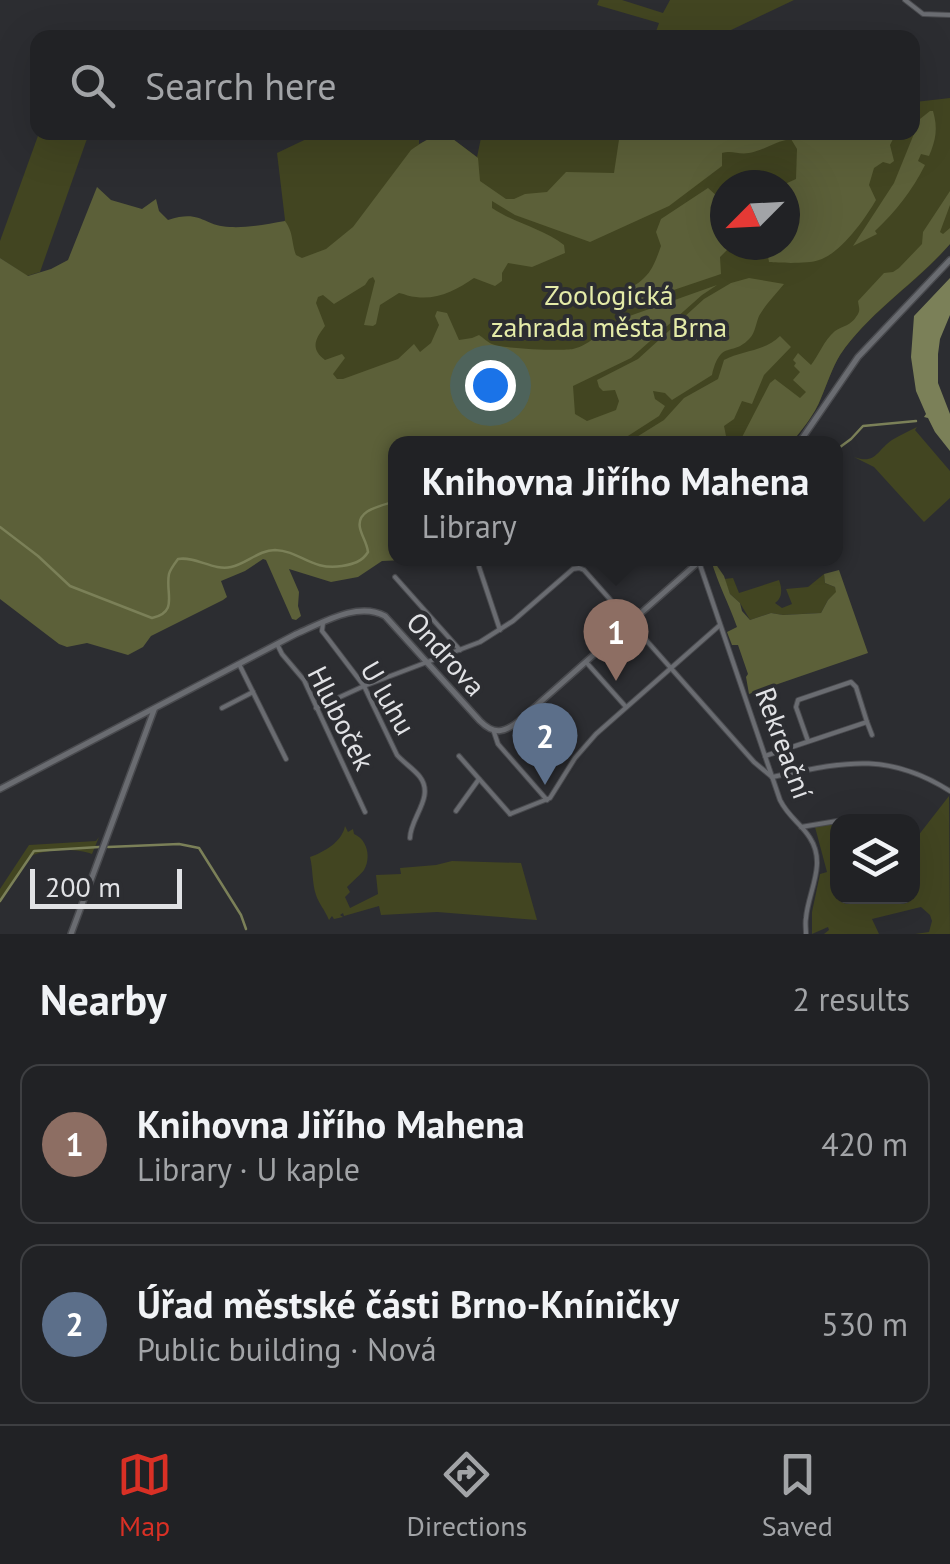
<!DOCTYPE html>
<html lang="en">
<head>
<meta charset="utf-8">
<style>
	:root { --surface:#212225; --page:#2d2f32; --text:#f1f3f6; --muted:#a2a4a7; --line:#3e3f42; --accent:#d93025 }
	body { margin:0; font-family:"PT Sans",sans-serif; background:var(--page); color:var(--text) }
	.controls { position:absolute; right:30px; bottom:30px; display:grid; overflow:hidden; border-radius:20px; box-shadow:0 10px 40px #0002 }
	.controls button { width:90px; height:90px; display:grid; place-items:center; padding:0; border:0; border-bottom:2px solid var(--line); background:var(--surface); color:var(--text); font:50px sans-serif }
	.compass { position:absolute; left:710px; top:170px; width:90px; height:90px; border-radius:50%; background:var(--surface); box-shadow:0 10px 40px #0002; rotate:246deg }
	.scale { position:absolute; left:30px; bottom:25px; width:152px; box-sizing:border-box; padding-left:10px; border:5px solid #e1e2e5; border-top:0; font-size:28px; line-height:35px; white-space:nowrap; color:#e1e2e5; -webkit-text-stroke:8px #2c2d31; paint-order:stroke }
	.you { position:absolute; left:490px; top:385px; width:35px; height:35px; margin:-25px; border:8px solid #fff; border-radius:50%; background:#1a73e8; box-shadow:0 0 0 15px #1a73e833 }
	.badge { display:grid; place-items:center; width:65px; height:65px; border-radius:50%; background:var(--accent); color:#fff; font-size:32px; font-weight:700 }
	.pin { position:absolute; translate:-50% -82px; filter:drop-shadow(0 2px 5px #0008) }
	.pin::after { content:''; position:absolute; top:52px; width:35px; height:30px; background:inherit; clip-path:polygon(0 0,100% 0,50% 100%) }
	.popup { position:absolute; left:388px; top:436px; width:455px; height:130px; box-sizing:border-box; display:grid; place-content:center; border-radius:20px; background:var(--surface); filter:drop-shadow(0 2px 8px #0005); font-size:32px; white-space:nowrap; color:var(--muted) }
	.popup b { font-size:38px; color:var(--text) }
	.popup::after { content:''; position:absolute; left:50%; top:100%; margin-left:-20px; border:20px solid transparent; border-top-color:var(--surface) }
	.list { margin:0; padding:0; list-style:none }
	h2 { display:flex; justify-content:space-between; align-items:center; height:130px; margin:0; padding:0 40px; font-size:42px }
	h2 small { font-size:32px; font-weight:400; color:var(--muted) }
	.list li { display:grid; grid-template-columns:65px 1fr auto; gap:30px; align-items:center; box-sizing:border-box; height:160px; margin:0 20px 20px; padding:0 20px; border:2px solid var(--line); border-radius:20px }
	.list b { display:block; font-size:38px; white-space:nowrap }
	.list p { margin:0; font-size:32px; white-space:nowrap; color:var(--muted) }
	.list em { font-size:32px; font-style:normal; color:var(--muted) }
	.icon { flex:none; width:55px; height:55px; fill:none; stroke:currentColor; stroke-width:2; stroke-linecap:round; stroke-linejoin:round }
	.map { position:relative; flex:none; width:950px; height:934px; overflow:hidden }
	.search { position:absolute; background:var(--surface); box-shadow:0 10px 40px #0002; left:30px; right:30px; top:30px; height:110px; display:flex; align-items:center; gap:25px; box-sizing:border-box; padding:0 35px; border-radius:20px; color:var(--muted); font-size:38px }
	.sheet { height:490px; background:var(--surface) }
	nav { display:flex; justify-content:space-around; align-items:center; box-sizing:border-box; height:140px; border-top:2px solid var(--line); background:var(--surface); font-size:28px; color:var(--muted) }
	nav a { display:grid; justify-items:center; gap:5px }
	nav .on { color:var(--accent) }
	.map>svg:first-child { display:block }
	.green { fill:#424521; fill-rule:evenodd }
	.forest { fill:#5c6039 }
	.water { fill:#7b8058 }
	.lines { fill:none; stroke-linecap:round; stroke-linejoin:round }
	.stream { stroke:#7b8058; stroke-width:2.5 }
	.minor-casing { stroke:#494a4e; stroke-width:6 }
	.tertiary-casing { stroke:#494a4e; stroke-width:8 }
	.minor { stroke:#6a6c71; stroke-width:4 }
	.tertiary { stroke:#6a6c71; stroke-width:5 }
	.labels { text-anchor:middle; stroke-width:8; stroke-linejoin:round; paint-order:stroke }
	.park-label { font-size:28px; fill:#e4eba8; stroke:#2c2d31 }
	.street-label { font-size:28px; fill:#e1e2e5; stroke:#2c2d31 }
</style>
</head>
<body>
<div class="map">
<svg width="950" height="934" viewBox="0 0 950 934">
	<rect width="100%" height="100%" fill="#2c2d31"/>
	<!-- green -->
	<g class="green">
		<path d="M599,0h23l41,13 7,-13h124l-65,31 15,7 -90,-1 5,-14 -62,-18z"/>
		<path d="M950,98v146c-33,39 -81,68 -110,111 -8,13 -13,29 -19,43 -6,16 -19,32 -30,45h-253l-216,-48 -42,-166 5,-9 -8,-67 44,-21 98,1v11l14,-7 13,-3 31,23 5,-24 430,-1 1,-32 2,2zM725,185h60v60h-60z"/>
		<path d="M39,133h50l-49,139 -13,4 -27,-18v-17z"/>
		<path d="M917,427l-2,3 35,41v27l-26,24 -50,-55 -20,-10c22,8 23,-7 38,-17 8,-5 17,-9 25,-13z"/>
		<path d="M824,574l1,9 10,4 2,5 -9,8 -7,13 -38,2 -12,-2 -21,7 -10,-17 -10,-9 -6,-15 9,-1 6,15 40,-13c3,8 4,18 -4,23l7,5 10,-4 -6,-15 22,-2z"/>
		<path d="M949,796l1,138h-35l14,-2 3,-11 -2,-6 -9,-8 -49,12 7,15h-55l5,-4 -1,-3 -16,7v-22l8,-38 7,-2 -12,-45 22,-5 1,74h74l1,-48 6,-3 -5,-4z"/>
		<path d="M345,826l3,6 5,-3 1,5c14,6 17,24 10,36 -2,3 -12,12 -17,17l3,5 -5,5 5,11 28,-14 -2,-19 25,-1 -1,-6 36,-3 16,-4 69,2 16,57 -100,-8 -56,3 -2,-9 -35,10 -1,-3 -3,2 3,2 -9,2 -2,-3 -3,4c-4,-10 -10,-16 -13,-25 -4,-12 -3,-26 -6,-38 14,-5 32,-15 35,-31z"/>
		<path d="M99,837l-7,17c-16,-6 -45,-5 -61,2l-31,47v-14l29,-44 67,-4z"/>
	</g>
	<!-- forest -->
	<g class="forest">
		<path d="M930,111h3c5,17 3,29 -4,45l-8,-2 -3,7 7,4c-13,26 -29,46 -50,66l2,3 -24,12 41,-63 26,-64z"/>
		<path d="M620,133h276l-6,12 4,16 -4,3 -7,-2 -9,6 -5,17 7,15c-11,19 -35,53 -57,60 -11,4 -39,3 -50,2l-3,-17h19v-60h-14l14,-1 11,-5 1,-30 -6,-10c-16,2 -28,12 -42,14 -11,2 -16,-3 -27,0v13l-53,40 -79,36 -75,-27 -23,-14v7c22,15 50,20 72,37l1,8 -33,14 -24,-4 -6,10v8l-7,5 -21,-8c-17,12 -37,22 -58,19 -6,0 -11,-3 -17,-4l-19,12 -4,19 -3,2 -9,-1 11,-44 -2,-4 -4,2 -4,6 -31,19 -11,-9 -5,2 -2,6 9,23c-10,13 -15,23 0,34l17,-6 3,4 -12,16 4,5h6l55,-20 16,-15 6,8 11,-9 8,-18 -4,-9 2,-5 10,2 12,27 13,-2 7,-3c3,2 10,8 13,9 11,5 70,7 81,5 18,-4 32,-22 48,-30l96,-34 -15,10 -71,63 -58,28 2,28 12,7 29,-11 3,-9 -4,-11 -12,1 -4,-4 -2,-7 41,-21 66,-60 27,-16 18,-5 35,6c-8,10 -19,21 -25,32 -3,7 -4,17 -9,22 -18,20 -29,0 -38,37l-40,25 -7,-7 -12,-2 2,8 10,7 -6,10 -42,27h-221v115l31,1 -45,2 -24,16 -27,5 -42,-13 10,23 -1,14 3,10 -5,4 -4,-1 -26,-59 -3,-1 -18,12 -24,10 6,16 -4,3 -72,36 -8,11 -15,8 -41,-12 -20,4 -8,-3 -59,-45v-341l28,18 23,-7 17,-9 29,-73 14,13 31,9 14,-10 3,12 9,9c34,-11 34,6 62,7 18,1 37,-3 55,-6 9,13 6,20 11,34l6,3 24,-9 27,-22 58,-77c11,-8 24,-17 38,-14l29,22 2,23 26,18h8l11,-5 22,-2 19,-20 48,1z"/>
		<path d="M708,188l10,9 7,1v47h11l-9,5 -7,7 1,17 -74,25 -21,4 -4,-8c7,-7 15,-10 22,-17 9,-8 13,-21 17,-32l-5,-14 5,-13z"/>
		<path d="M950,191v14l-10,27 3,2 7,-6v16c-34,39 -80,67 -110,111 -8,13 -13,29 -19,43 -6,16 -19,32 -30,45h-52l31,-60 5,-4 25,19 6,-6 -13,-12 7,-8 -6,-6 2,-3 -3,-3 5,-7 13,12c8,-10 13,-25 24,-34 8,-5 16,-6 21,-14 5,-7 3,-8 2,-16l26,-28 9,-1 6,-4 23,-24 1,-12z"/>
		<path d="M780,336l11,11 -27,28 -12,29 -10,-3 -8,18 -10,7 2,10 9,2 -2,5h-106l37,-23 20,-22 34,-19 6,-19c18,-10 40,-8 56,-24z"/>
		<path d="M711,560h2l11,16 6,18 10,9 2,8 8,9 21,-7 12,2 38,-2 7,-13 8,-8 -1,-5 -10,-4 -1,-9 15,-4 29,83 -119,41 -3,-17 2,-3 -10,-29h-6l-5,-13 10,-5c-8,-23 -19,-43 -26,-67z"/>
	</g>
	<!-- water -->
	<path class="water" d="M950,278v37l-10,24 -2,15v29l12,31v37l-15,-19 -7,-14 -4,-1 2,-3 -10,-23 -5,-34 3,-41z"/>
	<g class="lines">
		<!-- stream -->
		<g class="stream">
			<path d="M836,450l15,-11 12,-13 53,-5"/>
			<path d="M0,527l38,29 32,30 82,32c27,-6 13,-25 17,-44 1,-4 6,-11 9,-15 18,-3 35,12 53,8 15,-3 28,-17 44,-17 26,1 36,21 67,16 11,-2 20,-4 26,-14 -1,-9 -6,-15 -8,-24 -4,-19 22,-22 36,-27"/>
			<path d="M108,847l71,-3 20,4 42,67 5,14"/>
			<path d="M0,901l34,-50 65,-4"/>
		</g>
		<!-- minor casing -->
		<g class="minor-casing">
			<g id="minor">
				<path d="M905,0l18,14 27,1"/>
				<path d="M699,562l81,238c9,18 21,23 30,38 17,26 -2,54 -4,80 -1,5 0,11 0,16"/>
				<path d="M479,567l21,63"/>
				<path d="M395,577l65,73"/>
				<path d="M323,623l-1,8 4,5 38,50 33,69c7,8 17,14 23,22 15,20 -10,41 -10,61"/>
				<path d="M277,644l5,10 22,26 61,132"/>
				<path d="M586,662l40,45"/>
				<path d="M239,664l47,95"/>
				<path d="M222,708l31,-16"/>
				<path d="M316,708l48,-22 116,-44 33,-21 60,-52 6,-1 5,2 170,192 18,15"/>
				<path d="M867,722l5,13"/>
				<path d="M494,732l4,12 49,56"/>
				<path d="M459,756l51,58"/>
				<path d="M765,756l102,-34 -11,-35 -5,-5 -53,18 -2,7 12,34"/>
				<path d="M772,777c70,-14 113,-27 178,14"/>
				<path d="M456,811l23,-32"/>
				<path d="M510,814l40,-16 25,-40 21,-24 124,-109"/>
				<path d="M801,827l48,-8 24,3"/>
				<path d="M912,843l1,1"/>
			</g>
		</g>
		<!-- tertiary casing -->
		<g class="tertiary-casing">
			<g id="tertiary">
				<path d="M799,443l59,-86 92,-97"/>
				<path d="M0,789l296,-155c26,-11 62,-33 89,-18l95,105c14,14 24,12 39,0l184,-163"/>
				<path d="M71,934l83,-224"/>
			</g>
		</g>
		<!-- minor -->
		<use href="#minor" class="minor"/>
		<!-- tertiary -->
		<use href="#tertiary" class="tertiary"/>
	</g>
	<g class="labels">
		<!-- park labels -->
		<g class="park-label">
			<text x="609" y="305">Zoologická<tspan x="609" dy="32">zahrada města Brna</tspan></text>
		</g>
		<!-- street labels -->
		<g class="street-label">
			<text transform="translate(446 654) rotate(48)" y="10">Ondrova</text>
			<text transform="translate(388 698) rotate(60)" y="10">U luhu</text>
			<text transform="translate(341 718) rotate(63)" y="10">Hluboček</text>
			<text transform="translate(784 743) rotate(70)" y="10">Rekreační</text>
		</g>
	</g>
</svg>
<div class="controls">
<button><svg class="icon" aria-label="layers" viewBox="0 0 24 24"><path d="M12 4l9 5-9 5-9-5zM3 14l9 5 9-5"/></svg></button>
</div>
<svg class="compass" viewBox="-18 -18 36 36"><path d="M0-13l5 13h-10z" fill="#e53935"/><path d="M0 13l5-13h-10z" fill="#a2a4a7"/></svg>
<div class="scale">200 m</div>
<div class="you"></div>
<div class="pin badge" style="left:616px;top:681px;background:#8d6e63">1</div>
<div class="popup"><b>Knihovna Jiřího Mahena</b>Library</div>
<div class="pin badge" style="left:545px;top:785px;background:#5c6f8a">2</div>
<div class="search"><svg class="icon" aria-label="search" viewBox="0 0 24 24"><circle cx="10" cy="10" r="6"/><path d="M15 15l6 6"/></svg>Search here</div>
</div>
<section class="sheet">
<h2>Nearby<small>2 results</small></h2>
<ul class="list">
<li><span class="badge" style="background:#8d6e63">1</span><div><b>Knihovna Jiřího Mahena</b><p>Library · U kaple</p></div><em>420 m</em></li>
<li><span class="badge" style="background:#5c6f8a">2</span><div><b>Úřad městské části Brno-Kníničky</b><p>Public building · Nová</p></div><em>530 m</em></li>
</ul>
</section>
<nav>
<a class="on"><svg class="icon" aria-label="map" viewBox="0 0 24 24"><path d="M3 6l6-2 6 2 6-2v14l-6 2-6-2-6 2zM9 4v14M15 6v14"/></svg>Map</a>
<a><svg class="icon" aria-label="directions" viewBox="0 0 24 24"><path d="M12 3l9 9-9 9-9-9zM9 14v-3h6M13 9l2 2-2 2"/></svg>Directions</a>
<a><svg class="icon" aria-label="saved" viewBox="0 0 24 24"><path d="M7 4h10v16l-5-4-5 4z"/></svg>Saved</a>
</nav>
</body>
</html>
